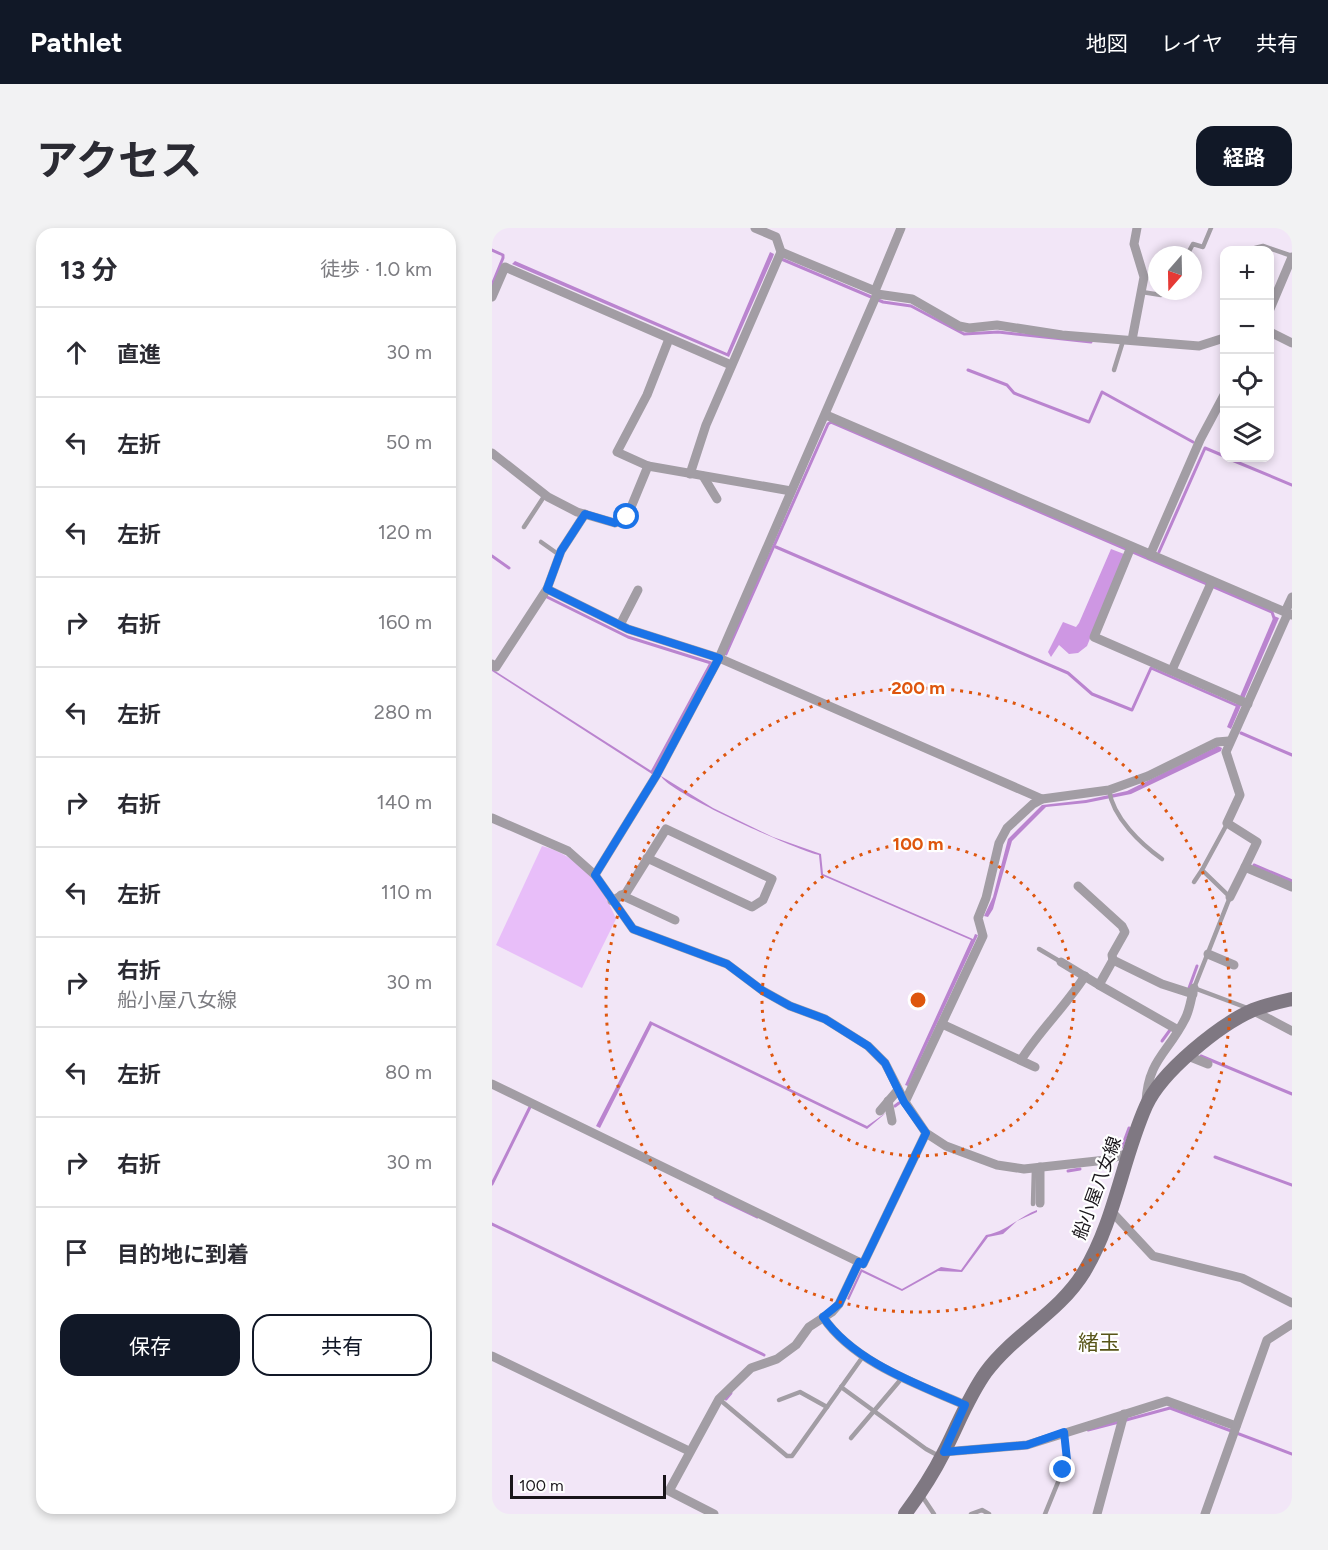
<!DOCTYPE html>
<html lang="ja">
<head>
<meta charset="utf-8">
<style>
	:root { --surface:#fff; --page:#f2f2f3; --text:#2b2b33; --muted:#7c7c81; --line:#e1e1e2; --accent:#111827 }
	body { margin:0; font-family:Figtree,"Noto Sans JP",sans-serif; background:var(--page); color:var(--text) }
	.controls { position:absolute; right:18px; top:18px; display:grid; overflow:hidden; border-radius:12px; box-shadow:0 3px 9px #0003 }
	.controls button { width:54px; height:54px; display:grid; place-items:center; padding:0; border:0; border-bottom:2px solid var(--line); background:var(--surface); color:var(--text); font:30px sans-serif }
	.compass { position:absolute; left:656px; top:18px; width:54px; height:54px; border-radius:50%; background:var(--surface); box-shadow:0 3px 9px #0003; rotate:200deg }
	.scale { position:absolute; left:18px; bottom:15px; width:156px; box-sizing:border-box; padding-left:6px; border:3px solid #19151a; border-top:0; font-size:16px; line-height:21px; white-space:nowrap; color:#19151a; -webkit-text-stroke:4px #fff; paint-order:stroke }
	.stop { position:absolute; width:18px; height:18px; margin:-14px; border:4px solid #1a73e8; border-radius:50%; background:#fff }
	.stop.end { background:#1a73e8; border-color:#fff; box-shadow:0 2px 6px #0008 }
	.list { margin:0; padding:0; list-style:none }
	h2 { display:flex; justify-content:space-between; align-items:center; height:78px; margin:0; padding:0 24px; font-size:26px }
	h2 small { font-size:20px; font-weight:400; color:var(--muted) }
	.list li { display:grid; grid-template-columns:39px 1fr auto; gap:18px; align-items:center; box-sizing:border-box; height:90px; padding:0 24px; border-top:2px solid var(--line) }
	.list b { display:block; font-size:22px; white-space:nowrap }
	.list p { margin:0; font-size:20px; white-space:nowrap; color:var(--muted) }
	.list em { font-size:20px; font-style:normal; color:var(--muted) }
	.actions { display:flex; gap:12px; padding:18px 24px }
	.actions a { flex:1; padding:14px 0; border:2px solid var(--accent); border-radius:18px; text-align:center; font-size:21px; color:var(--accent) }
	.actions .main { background:var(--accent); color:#fff }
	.icon { flex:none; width:33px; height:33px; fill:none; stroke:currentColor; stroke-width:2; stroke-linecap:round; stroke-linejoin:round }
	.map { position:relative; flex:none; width:800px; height:1286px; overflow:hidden; border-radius:18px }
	header { display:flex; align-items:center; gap:36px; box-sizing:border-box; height:84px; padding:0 30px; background:var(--accent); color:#fff }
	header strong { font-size:28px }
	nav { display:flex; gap:33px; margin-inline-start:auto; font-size:21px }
	.intro { display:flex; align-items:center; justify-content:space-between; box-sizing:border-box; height:144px; padding:0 36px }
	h1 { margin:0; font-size:42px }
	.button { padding:15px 27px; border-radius:18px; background:var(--accent); color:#fff; font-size:21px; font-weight:700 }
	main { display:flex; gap:36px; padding:0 36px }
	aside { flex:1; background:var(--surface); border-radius:18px; box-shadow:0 3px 9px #0003 }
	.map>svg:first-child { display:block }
	.green { fill:#e8bef9 }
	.forest { fill:#ce97e3 }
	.water { fill:#ba84cf }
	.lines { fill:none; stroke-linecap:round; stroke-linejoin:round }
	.stream { stroke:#ba84cf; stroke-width:3 }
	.service { stroke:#a29da4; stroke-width:4.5 }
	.minor { stroke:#a29da4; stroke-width:9 }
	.secondary { stroke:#7f7882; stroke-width:14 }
	.route { stroke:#1a73e8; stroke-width:8 }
	.ring { fill:none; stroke:#de560d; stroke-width:3; stroke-dasharray:3 6 }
	.labels { text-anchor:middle; stroke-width:4.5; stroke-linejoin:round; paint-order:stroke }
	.street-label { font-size:18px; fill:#19151a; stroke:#fff }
	.quarter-label { font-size:21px; fill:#585519; stroke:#fff }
	.centre { fill:#de560d; stroke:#fff; stroke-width:3 }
	.ring-label { font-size:18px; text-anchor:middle; font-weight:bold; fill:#de560d; stroke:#fff; stroke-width:4.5; stroke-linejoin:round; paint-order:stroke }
</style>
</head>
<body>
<header>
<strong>Pathlet</strong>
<nav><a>地図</a><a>レイヤ</a><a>共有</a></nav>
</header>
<div class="intro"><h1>アクセス</h1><a class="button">経路</a></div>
<main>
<aside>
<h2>13 分<small>徒歩 · 1.0 km</small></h2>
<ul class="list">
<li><svg class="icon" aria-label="ahead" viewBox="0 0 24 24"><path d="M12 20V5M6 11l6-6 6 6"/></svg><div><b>直進</b></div><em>30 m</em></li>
<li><svg class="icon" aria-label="left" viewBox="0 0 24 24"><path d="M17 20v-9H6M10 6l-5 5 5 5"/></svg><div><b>左折</b></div><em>50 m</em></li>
<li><svg class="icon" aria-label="left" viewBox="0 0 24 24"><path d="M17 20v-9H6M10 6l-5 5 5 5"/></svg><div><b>左折</b></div><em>120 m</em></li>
<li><svg class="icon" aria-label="right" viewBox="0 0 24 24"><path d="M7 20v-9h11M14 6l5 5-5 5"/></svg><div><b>右折</b></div><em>160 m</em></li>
<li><svg class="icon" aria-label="left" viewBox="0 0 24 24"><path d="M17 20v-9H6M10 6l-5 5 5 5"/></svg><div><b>左折</b></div><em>280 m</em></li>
<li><svg class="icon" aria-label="right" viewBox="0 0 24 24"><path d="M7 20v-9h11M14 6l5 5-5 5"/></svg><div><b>右折</b></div><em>140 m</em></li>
<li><svg class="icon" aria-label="left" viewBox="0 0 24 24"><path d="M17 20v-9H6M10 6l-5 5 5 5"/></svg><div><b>左折</b></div><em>110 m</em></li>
<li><svg class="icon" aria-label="right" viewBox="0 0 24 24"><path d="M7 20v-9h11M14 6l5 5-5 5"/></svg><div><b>右折</b><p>船小屋八女線</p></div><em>30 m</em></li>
<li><svg class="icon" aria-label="left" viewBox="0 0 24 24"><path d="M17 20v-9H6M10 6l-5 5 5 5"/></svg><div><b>左折</b></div><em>80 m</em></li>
<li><svg class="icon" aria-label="right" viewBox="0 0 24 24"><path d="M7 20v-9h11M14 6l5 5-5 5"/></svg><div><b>右折</b></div><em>30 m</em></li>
<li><svg class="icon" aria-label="arrive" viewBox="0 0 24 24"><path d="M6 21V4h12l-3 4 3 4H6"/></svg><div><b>目的地に到着</b></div></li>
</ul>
<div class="actions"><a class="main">保存</a><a>共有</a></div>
</aside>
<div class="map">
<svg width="800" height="1286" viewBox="0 0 800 1286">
	<rect width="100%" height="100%" fill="#f2e6f7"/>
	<!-- green -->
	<path class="green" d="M50,618c36,9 61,40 74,73l-34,69 -86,-43z"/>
	<!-- forest -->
	<path class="forest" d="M619,321l13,5 -37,92 -9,7 -9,1 -10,-9 -8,12 -3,-5 15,-30 13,5 3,-4z"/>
	<!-- water -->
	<g class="water">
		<path d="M278,24l4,2 -1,3 -44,100 -217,-93 3,-3 212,92z"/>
		<path d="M782,388l5,2 -48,111 -4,-2z"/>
		<path d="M0,441l161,103 -1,2 -160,-103z"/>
		<path d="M726,518l4,2 -1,3 -90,43 -45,9 -40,4 -34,34 -19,68 -5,8 -4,-1 9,-19 15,-58 34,-34 44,-5 41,-9z"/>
		<path d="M169,548l52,32 60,29 48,17 2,20 150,65 2,-5 3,1 -70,151 -3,-1 66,-145 -150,-65 -2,-20c-25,-6 -150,-62 -158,-79z"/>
		<path d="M158,793l217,105 20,-14 -20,17 -215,-104 -52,103 -4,-2z"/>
		<path d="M545,982v2l-20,9 -14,13 -15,3 -26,35 -24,-1 -36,20 -40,-19 -13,28 -2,-1 14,-30 41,20 39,-22 20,3 25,-35c21,-4 31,-17 51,-25z"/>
	</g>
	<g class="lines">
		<!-- stream -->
		<g class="stream">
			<path d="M0,22l11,5v3l-11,27"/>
			<path d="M287,30l104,44 28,4 53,28 34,-2 93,10"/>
			<path d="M476,142l39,15 7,8 75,29 13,-30 91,50"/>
			<path d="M735,230l65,27"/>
			<path d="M284,319l292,126 24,21 40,16 19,-42 87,38"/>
			<path d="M667,324l46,-104 19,8"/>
			<path d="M0,328l17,12"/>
			<path d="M55,369l81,40 83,26 -59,109"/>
			<path d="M234,426l102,-230 3,-2 441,190 3,9"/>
			<path d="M749,505l51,22"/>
			<path d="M762,637l38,16"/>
			<path d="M697,760l8,-22"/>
			<path d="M670,813l8,-11"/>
			<path d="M709,828l91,38"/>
			<path d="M403,878l4,-3"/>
			<path d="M630,919l7,-19"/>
			<path d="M723,929l77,28"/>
			<path d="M576,943l12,-2"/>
			<path d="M0,956l38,-77"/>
			<path d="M223,969l42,20"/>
			<path d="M0,996l272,131"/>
			<path d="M234,1171l5,-6"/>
			<path d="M634,1192l44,-12 122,46"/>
			<path d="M596,1202l31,-8"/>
		</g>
		<!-- service -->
		<g class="service">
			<path d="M763,20l8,-2 29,10"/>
			<path d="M695,27l6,-11 10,3 8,-19"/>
			<path d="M650,64l19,3 3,-4"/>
			<path d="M622,142l9,-29"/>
			<path d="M32,299l21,-32"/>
			<path d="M49,314l17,12"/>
			<path d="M617,562c4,28 32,54 53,69"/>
			<path d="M735,596l-25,46 28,27 -36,91 56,21"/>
			<path d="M702,654l8,-12"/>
			<path d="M547,721l22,13"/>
			<path d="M541,976l1,-36"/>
			<path d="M349,1159l85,62 13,7"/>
			<path d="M227,1171l68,57h5l35,-49"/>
			<path d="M287,1172l21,-8 27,15 37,-52"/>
			<path d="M359,1210l51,-60"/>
			<path d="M430,1268l12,18"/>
			<path d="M479,1286l11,-4 7,4"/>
			<path d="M553,1286l22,-54 -3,-28"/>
		</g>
		<!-- minor -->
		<g class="minor">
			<path d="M289,24l94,39"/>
			<path d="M385,66l35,5 47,27 10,2 28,-3 65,10 137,11 25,-8"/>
			<path d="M0,69l13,-30 226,98"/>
			<path d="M778,81l22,-52"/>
			<path d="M778,104l22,11"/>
			<path d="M177,111l-22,56 -30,57 31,14 143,25"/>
			<path d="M640,112l12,-63 -10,-33 3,-16"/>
			<path d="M334,187l466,200"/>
			<path d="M0,225l56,44 29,15 38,11 12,-6 21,-51"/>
			<path d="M198,246l16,-49 75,-173 -5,-15 -21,-9"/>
			<path d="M211,248l14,23"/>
			<path d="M639,319l-37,90 154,67"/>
			<path d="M658,327l50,-115 24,-45"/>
			<path d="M55,361l14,-38 24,-37"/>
			<path d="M793,384l7,-15"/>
			<path d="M796,385l-62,139 14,43 -13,28 30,19 -12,25 47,20"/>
			<path d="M128,397l18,-35"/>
			<path d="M0,436l4,3 51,-78 81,40 91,29 323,141"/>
			<path d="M680,442l40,-89"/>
			<path d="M0,590l76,33 27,24 38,54 94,35 36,27 27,15 35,13 43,27 17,17 20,39 21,31 20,13 51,19 27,4 82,-9 23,-7"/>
			<path d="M103,647l61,-99 63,-118 158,-364 -2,-3 26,-63"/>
			<path d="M586,658l44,40 3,6 -13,23 1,5 49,24 31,10"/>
			<path d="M129,667l54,25"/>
			<path d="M738,669l15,-30"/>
			<path d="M120,673l14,-8 40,-64 106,50 -9,21 -11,7 -105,-49"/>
			<path d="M716,726l26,11"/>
			<path d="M569,734l38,23 14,-25"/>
			<path d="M607,757l79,45"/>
			<path d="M760,782l40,21"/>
			<path d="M450,796l93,43"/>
			<path d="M696,828l20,8"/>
			<path d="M529,832c19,-30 44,-53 64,-84"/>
			<path d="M0,856l371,180 63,-131"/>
			<path d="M396,873l4,20"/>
			<path d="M413,874l78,-166 -5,-18 8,-20 13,-55 8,-15 26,-24 9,-5 67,-9 39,-14 69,-34 12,-1"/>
			<path d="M654,874c2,-42 22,-49 39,-83 5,-9 6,-21 9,-31"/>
			<path d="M388,883l18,-21"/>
			<path d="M548,939v36"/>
			<path d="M620,984l41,44 89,22 50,25"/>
			<path d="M331,1089c30,45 94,67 142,88"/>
			<path d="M0,1128l197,95"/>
			<path d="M452,1224l83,-7 140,-44 69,25"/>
			<path d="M222,1286l-45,-23 50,-92 32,-31 26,-9 19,-14 13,-18 23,-15 7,-8 20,-42"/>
			<path d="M605,1286l27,-100"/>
			<path d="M713,1286l62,-174 25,-16"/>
		</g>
		<!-- secondary -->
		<path class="secondary" d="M413,1286c15,-20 28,-40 39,-62 14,-27 24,-55 42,-80 28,-38 73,-59 98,-100 31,-51 38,-112 62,-166 15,-34 73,-81 107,-96 12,-5 26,-8 39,-11"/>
	</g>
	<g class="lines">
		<!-- route -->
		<path class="route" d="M135,289l-12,6 -30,-9 -24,37 -14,38 81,40 91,29 -63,118 -61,99 38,54 94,35 36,27 27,15 35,13 43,27 17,17 19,39 22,31 -63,131 -4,-2 -20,42 -16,13c31,45 94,67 142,88l-21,47 83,-7 37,-13 3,28 -4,10"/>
	</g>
	<!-- distance rings -->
	<g class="ring">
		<circle cx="426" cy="772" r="156"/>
		<circle cx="426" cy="772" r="312"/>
	</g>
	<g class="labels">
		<!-- street labels -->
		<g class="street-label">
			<text transform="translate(605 960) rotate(-70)" y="6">船小屋八女線</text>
		</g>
		<!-- quarter labels -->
		<g class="quarter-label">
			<text x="607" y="1122">緒玉</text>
		</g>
	</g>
	<circle cx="426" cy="772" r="9" class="centre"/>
	<g class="ring-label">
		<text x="426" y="466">200 m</text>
		<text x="426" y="622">100 m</text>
	</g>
</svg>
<div class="controls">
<button>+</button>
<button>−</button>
<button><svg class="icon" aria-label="locate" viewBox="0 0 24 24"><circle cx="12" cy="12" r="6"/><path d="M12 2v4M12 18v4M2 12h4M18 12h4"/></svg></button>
<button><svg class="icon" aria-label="layers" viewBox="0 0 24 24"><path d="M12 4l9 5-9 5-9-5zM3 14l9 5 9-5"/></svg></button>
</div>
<svg class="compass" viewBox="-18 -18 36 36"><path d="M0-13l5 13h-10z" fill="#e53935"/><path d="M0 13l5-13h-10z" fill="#7c7c81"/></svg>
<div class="scale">100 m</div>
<div class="stop" style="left:135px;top:289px"></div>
<div class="stop end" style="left:571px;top:1242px"></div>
</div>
</main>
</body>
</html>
